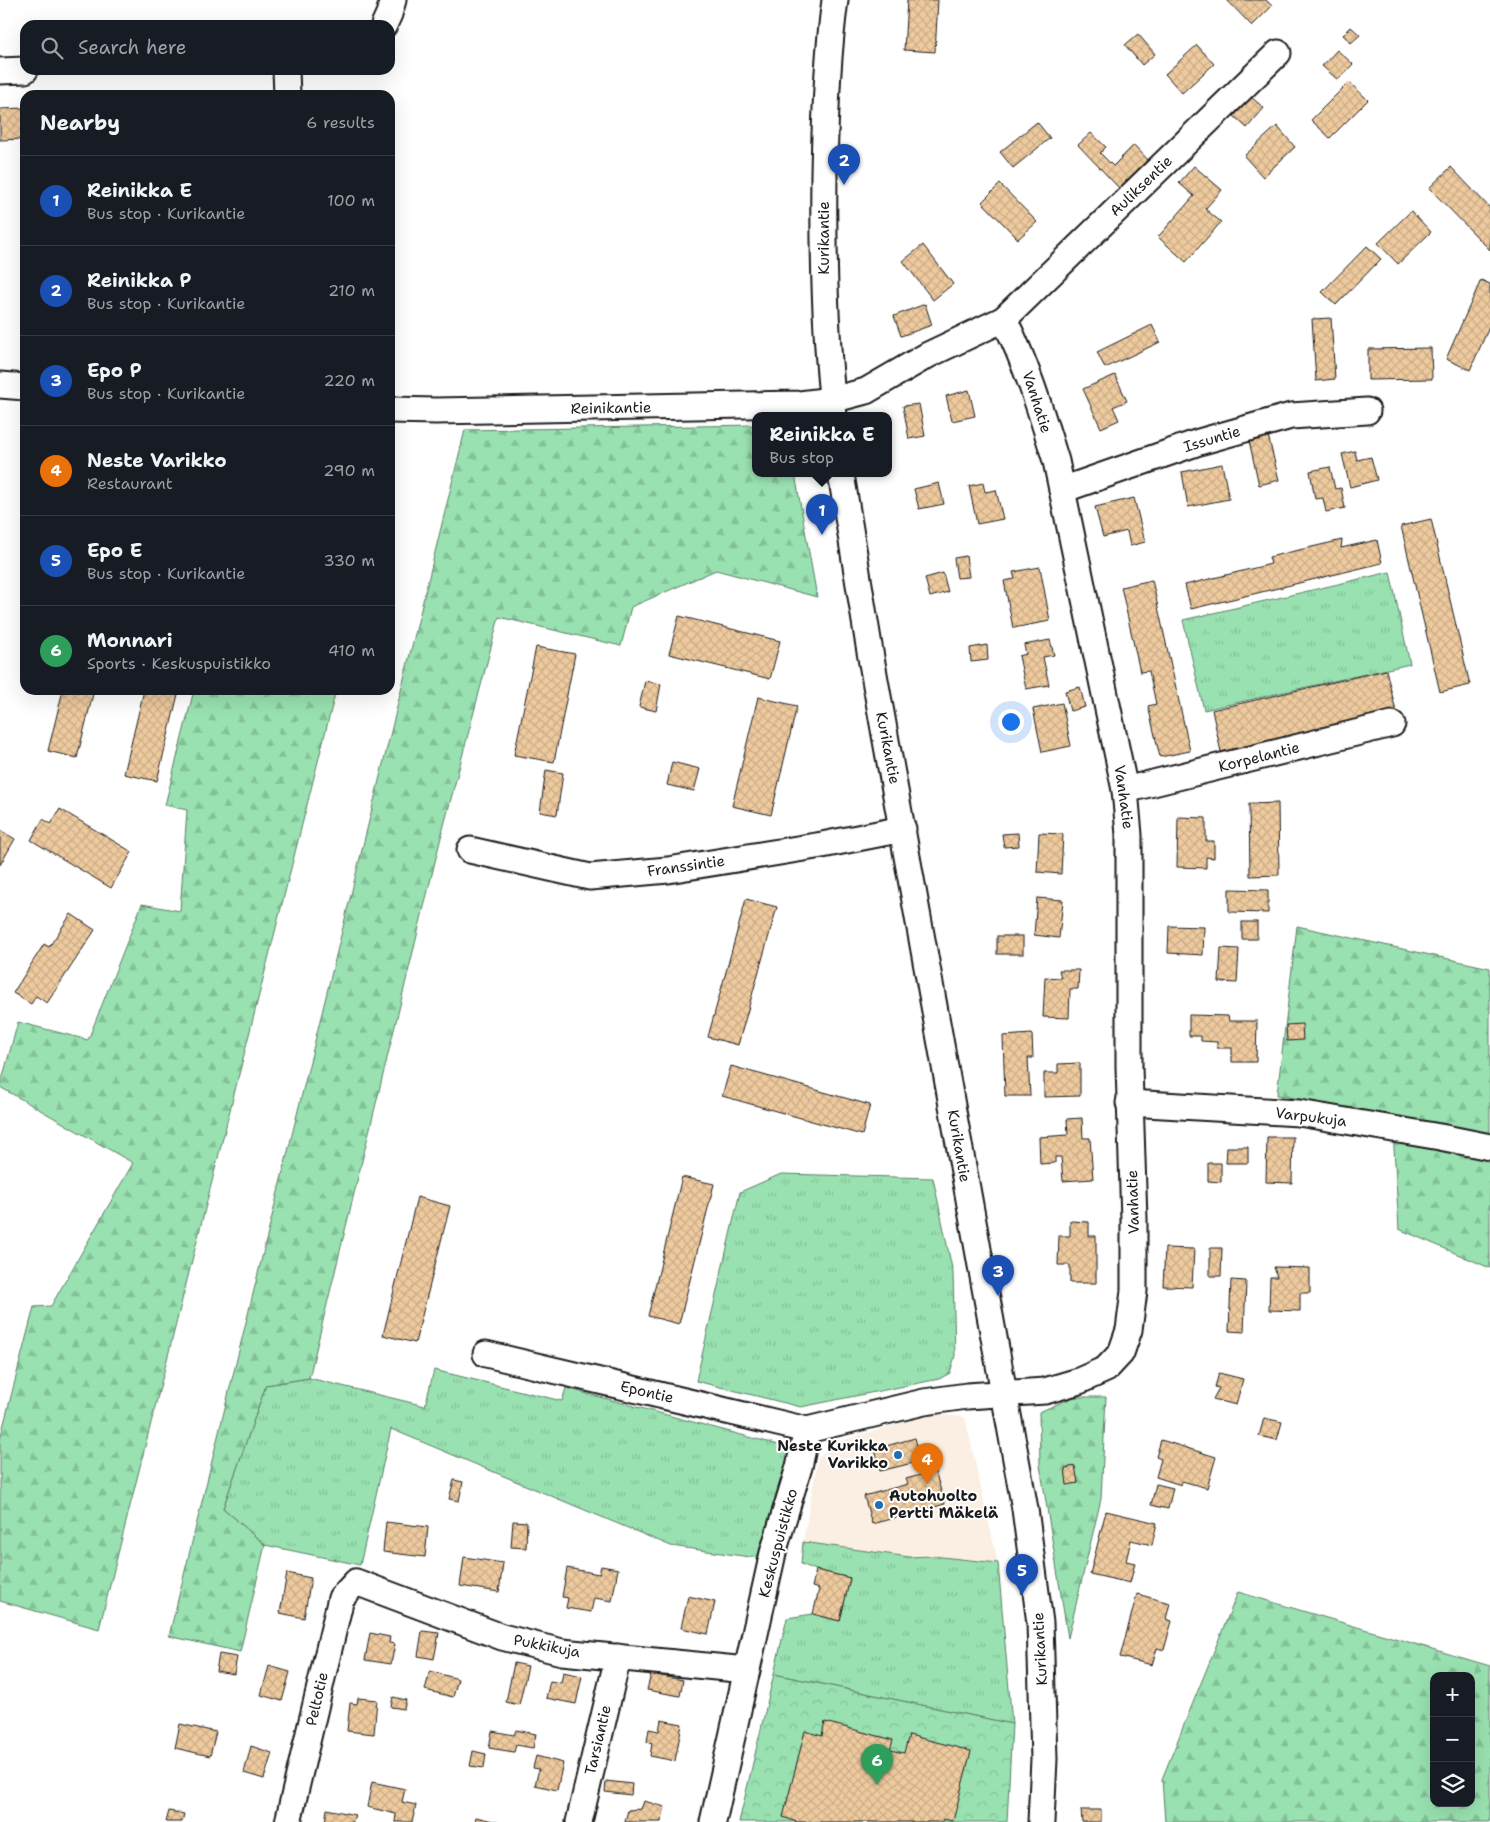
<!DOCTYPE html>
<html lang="en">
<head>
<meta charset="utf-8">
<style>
	:root { --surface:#171b24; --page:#20242c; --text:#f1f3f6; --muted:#9ea1a6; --line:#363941; --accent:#db2777 }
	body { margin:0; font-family:"Shantell Sans",sans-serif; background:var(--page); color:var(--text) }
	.controls { position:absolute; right:15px; bottom:15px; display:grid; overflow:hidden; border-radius:10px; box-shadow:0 5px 20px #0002 }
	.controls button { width:45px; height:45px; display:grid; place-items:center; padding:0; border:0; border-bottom:1px solid var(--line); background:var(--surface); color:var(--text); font:25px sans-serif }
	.you { position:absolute; left:1010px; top:721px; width:18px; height:18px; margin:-12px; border:4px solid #fff; border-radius:50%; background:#1a73e8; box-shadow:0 0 0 8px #1a73e833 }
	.badge { display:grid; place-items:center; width:32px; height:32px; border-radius:50%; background:var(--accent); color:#fff; font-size:16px; font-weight:700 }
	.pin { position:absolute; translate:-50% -41px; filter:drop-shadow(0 1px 2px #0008) }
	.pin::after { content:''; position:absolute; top:26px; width:18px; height:15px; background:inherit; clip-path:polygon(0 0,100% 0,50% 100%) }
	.popup { position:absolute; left:752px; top:412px; width:140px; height:65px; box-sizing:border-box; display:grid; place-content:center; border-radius:10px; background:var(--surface); filter:drop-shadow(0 1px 4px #0005); font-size:16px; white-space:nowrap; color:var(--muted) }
	.popup b { font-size:19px; color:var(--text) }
	.popup::after { content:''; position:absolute; left:50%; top:100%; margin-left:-10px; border:10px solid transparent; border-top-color:var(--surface) }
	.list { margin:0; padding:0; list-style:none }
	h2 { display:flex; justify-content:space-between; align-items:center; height:65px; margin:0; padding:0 20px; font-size:21px }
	h2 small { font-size:16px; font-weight:400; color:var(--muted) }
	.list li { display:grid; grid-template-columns:32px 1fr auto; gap:15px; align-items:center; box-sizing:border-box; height:90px; padding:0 20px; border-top:1px solid var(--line) }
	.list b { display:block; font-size:19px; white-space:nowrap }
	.list p { margin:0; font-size:16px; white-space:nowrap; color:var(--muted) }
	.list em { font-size:16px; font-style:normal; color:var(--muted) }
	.icon { flex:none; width:28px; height:28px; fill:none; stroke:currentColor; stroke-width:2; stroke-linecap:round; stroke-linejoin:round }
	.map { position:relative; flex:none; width:1490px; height:1822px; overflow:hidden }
	.search { position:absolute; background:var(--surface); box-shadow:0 5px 20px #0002; left:20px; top:20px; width:375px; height:55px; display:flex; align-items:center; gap:12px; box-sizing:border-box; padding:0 18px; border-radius:15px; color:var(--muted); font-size:19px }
	.panel { position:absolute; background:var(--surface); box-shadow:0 5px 20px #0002; left:20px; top:90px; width:375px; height:605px; border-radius:15px }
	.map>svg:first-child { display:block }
	.built { fill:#faefe2 }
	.grass { fill:url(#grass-tufts); stroke:#5a7e66 }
	.forest { fill:url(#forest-firs); stroke:#5a7e66; fill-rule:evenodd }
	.park { fill:url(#park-crowns); stroke:#5a7e66 }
	.building { fill:url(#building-cross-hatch); stroke:#1c1c1c }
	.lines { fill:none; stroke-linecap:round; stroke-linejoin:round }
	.minor-casing { stroke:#1c1c1c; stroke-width:29 }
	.minor { stroke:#fff; stroke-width:25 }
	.poi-dot { fill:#1f6fb2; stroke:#fff; stroke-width:2 }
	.labels { text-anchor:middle; stroke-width:4; stroke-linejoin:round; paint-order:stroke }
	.street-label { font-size:15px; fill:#1c1c1c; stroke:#fff }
	.poi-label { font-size:15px; font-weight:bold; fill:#1c1c1c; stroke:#fff; text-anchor:end }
</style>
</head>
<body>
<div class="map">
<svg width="1490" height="1822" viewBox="0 0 1490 1822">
	<defs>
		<pattern id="grass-tufts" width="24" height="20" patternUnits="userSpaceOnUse" patternTransform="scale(1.25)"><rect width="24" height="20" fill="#99e1b0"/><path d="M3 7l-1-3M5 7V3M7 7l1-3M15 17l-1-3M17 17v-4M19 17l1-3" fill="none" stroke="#83c097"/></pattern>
		<pattern id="forest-firs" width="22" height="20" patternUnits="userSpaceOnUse" patternTransform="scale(1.25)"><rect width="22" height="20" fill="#99e1b0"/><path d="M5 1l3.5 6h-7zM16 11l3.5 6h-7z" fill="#83c097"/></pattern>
		<pattern id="park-crowns" width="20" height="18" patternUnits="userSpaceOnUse" patternTransform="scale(1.25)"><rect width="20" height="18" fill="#99e1b0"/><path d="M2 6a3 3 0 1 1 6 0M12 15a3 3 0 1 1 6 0" fill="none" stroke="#83c097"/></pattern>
		<pattern id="building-cross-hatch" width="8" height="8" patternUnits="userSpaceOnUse" patternTransform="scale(1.25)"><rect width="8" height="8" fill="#eeca9e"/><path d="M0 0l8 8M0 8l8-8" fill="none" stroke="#ccad88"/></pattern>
	</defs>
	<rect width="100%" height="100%" fill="#fff"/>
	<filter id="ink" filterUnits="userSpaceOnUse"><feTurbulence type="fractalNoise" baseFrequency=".02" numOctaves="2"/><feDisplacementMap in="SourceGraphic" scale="10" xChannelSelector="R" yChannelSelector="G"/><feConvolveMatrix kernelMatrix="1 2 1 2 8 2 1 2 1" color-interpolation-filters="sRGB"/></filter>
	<g filter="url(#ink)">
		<!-- built -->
		<path class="built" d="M930,1414l35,3 33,146 -66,-7 -23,1 -106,-15 15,-84 20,-16z"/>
		<!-- grass -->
		<g class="grass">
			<path d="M1390,572l20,92 -206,46 -21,-90z"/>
			<path d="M781,1174l152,4 20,95 2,83 -5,17 -11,6 -138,28 -105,-26 44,-189z"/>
			<path d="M434,1370l128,31 4,-13 224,60 -33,110 -86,-12 -280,-117 -31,136 -95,-20 -42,-37 43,-123 43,-7 116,28z"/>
			<path d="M803,1542l106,15 23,-1 66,7 14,161 -238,-50 13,-56 26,-4 27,7 10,-43 -34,-8 -15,-6z"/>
		</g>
		<!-- forest -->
		<g class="forest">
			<path d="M756,425v49h39l22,123 -101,-27 -85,37 -10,39 -122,-29 -56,212 -134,549 -43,7 -43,123 42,37 -25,107 -71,-16 296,-1206z"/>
			<path d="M194,690h142l-237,939 -99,-28v-162l34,-132 17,-1 82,-143 -133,-76 18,-65 70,18 54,-136 38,7 7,-101 -22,-5z"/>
			<path d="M1297,926l193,42v300l-91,-39 -7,-113 -115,-21z"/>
			<path d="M1074,1397h32l-5,102 -33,139 -28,-173 -1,-53z"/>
			<path d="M1238,1592l252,74v156h-325l-3,-43zM1434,1676h37v127h-37z"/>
		</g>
		<!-- park -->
		<path class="park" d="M774,1674l238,50 -5,98h-268z"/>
		<!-- building -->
		<g class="building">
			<path d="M907,0h31l-3,52 -31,-2z"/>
			<path d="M1227,0h39l6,6 -20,20z"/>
			<path d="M1351,27l9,8 -9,8 -8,-8z"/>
			<path d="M1138,34l17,20 -13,11 -17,-20z"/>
			<path d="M1197,45l17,19 -32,29 -17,-19z"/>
			<path d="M1337,50l16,14 -15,16 -16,-14z"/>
			<path d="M1349,82l19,18 -38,38 -19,-18z"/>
			<path d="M363,91v4h-29v-2z"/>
			<path d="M1251,97l13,11 -17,20 -13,-12z"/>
			<path d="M25,108v31l-25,1v-31z"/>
			<path d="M1037,122l13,16 -37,30 -13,-16z"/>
			<path d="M1277,126l18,21 -32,30 -19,-21z"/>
			<path d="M1091,133l15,14 -6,6 13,13 21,-21 14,15 -29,28 -41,-43z"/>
			<path d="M1194,166l28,24 -17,19 16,13 -35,40 -28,-25 36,-41 -15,-13z"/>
			<path d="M1451,167l39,41v42l-61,-62z"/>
			<path d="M1000,184l37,38 -19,17 -36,-37z"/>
			<path d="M1411,211l20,21 -33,32 -20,-21z"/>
			<path d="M923,245l30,39 -20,16 -30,-39z"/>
			<path d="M1367,246l14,13 -45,46 -14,-13z"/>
			<path d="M1481,280l9,4v41l-20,45 -24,-11z"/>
			<path d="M925,304l7,21 -31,11 -7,-20z"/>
			<path d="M1331,318l4,61 -19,2 -4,-62z"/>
			<path d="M1152,325l8,17 -55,26 -8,-16z"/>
			<path d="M1431,348l1,31 -64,1v-31z"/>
			<path d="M1115,375l12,26 -14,6 6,13 -18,8 -18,-39z"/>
			<path d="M969,390l6,26 -23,5 -6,-25z"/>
			<path d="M919,404l6,32 -16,3 -6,-33z"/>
			<path d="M1267,431l12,49 -20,5 -11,-49z"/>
			<path d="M1355,451l2,9 14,-3 6,23 -27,7 -8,-33z"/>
			<path d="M1222,464l7,35 -41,8 -6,-35z"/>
			<path d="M1330,467l5,22 6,-1 4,20 -19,4 -3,-14 -8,1 -5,-28z"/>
			<path d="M939,483l5,21 -25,5 -5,-20z"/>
			<path d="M983,483l2,9 11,-2 7,29 -26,5 -8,-38z"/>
			<path d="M1134,498l11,44 -15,4 -3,-15 -24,6 -8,-30z"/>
			<path d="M1431,519l39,166 -30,7 -39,-166z"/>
			<path d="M1342,540l-1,8 36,-8 5,23 -191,46 -6,-24 86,-21 -2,-7z"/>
			<path d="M966,556l3,21 -12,1 -3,-20z"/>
			<path d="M1040,567l10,54 -37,7 -9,-47 11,-2 -2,-7z"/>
			<path d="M943,573l5,19 -18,5 -5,-19z"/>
			<path d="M1152,580l38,171 -30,6 -12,-51 8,-2 -7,-33 -9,1 -19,-85z"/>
			<path d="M679,616l101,25 -10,38 -101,-25z"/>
			<path d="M1050,640l4,15 -11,2 6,28 -23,4 -7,-33 7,-2 -2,-9z"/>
			<path d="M987,645l1,15 -17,2 -1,-14z"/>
			<path d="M536,647l39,7 -21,108 -40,-7z"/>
			<path d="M1386,670l10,41 -175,41 -9,-42z"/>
			<path d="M645,681l16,3 -5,27 -17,-4z"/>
			<path d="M1080,687l5,20 -15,4 -5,-20z"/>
			<path d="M63,690h31l-17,68 -29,-7z"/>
			<path d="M144,690h35l-22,91 -33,-7z"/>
			<path d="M758,697l39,9 -26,109 -39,-9z"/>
			<path d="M1062,703l9,43 -29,6 -9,-43z"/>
			<path d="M672,762l28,7 -6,22 -27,-6z"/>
			<path d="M546,770l17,3 -6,42 -17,-3z"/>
			<path d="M1278,803l1,72 -29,1 -1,-72z"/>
			<path d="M60,809l72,43 -21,36 -80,-48 12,-21 8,5z"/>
			<path d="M1178,817l28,1v23h8v17l-8,-1v11l-29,-1z"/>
			<path d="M0,830l15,9 -15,26z"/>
			<path d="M1018,833l1,13 -15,1 -2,-13z"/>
			<path d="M1039,833l24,1 -2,40 -24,-2z"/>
			<path d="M1229,889l39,1v23l-39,-1z"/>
			<path d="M1037,898l26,2 -4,38 -25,-3z"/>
			<path d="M746,899l31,8 -39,138 -30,-8z"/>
			<path d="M71,914l24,16 -48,73 -11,-7 -5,8 -18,-11 31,-49 5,3z"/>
			<rect x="1242" y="922" width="15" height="17"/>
			<path d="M1169,926l35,1 -1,28 -35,-2z"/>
			<rect x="997" y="936" width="26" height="18"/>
			<path d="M1221,948l18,1 -2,34 -18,-1z"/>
			<path d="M1059,970h20l-1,19h-8l-1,29 -26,-1 2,-40 16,1z"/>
			<path d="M1189,1015l39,1 1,5h28l-1,41h-24v-14h-15v-6l-16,-1v-5h-12z"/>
			<path d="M1302,1024l1,16 -16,1 -1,-16z"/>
			<path d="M1032,1034l1,24h-5l2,38h-25l-2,-60z"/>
			<path d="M1080,1063v33l-36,1v-24h14v-9z"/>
			<path d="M731,1066l139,39 -8,30 -140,-39z"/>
			<path d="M1082,1118l1,20h7l3,41 -30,2 -2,-24h-6v6l-15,1 -1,-27 29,-2 -1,-16z"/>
			<path d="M1267,1137h26l-1,46 -26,-1z"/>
			<path d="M1227,1147h21v16h-22z"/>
			<path d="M1208,1163h13v19l-13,-1z"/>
			<path d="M682,1177l32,7 -35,140 -31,-8z"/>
			<path d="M417,1197l33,9 -35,137 -32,-8z"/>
			<path d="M1070,1221l19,1v14h7v47h-26v-18h-12l1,-29h11z"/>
			<path d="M1165,1248l29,1 -2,38 -29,-1z"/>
			<path d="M1210,1248h12l-1,28h-11z"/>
			<path d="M1274,1267l36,1v25h-10v18l-31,-1 1,-33h7z"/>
			<path d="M1231,1280l15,1 -2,51 -15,-1z"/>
			<path d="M1219,1373l24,6 -7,26 -23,-6 6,-11 -4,-1z"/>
			<path d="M1264,1418l18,4 -5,18 -18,-4z"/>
			<path d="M915,1438l6,23 -41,10 -5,-22z"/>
			<path d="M1161,1440l55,17 -9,31 -25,-7 -1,4 -25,-8 5,-18 -5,-2z"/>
			<path d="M1075,1466l3,17 -11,2 -2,-17z"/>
			<path d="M935,1471l10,33 -73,20 -8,-28 44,-12 -2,-5z"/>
			<path d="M454,1480l9,2 -4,19 -10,-2z"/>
			<path d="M1156,1484l17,4 -5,21 -17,-4z"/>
			<path d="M1106,1511l51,12 -5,22 -21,-5 -5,21 9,2 -5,20 -40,-9z"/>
			<path d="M513,1521l14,1 -1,26 -15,-1z"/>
			<path d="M386,1522l42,5 -3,30 -42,-5z"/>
			<path d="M464,1557l39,6 -4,29 -39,-6z"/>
			<path d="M601,1566l17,3 -6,32 -18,-3 -3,14 -25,-4 2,-10 -6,-1 5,-29 32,6z"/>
			<path d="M816,1570l34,8 -10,43 -27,-7 6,-25 -7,-2z"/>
			<path d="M287,1573l24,5 -7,40 -24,-5z"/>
			<path d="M1137,1594l33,9 -4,16 6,2 -8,29 -7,-2 -5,17 -32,-8z"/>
			<path d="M688,1596l27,6 -7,32 -27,-6z"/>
			<path d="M422,1631l17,2 -5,26 -16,-3z"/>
			<path d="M370,1633l20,4 -1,6 6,1 -4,20 -26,-4z"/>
			<path d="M219,1654l18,3 -3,17 -18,-3z"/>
			<path d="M514,1663l14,3 -9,39 -13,-3z"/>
			<path d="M269,1666l21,6 -8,29 -21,-6z"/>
			<path d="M430,1671l28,8 -5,18 -28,-7z"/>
			<path d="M563,1672l19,4 -6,28 -30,-6 4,-17 11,2z"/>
			<path d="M651,1674l32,6 -3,16 -33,-6z"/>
			<path d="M393,1697l13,3 -2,9 -13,-2z"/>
			<path d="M358,1698l19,2 -3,34 -27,-3 3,-28 7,1z"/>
			<path d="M661,1720l21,4 -7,37 -25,-5 2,-13 -5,-1 2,-13 10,2z"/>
			<path d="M825,1722l68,18 -3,10 14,3 5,-18 62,16 -18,70 -10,-2 -1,3h-145l-14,-5 22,-86 17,5z"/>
			<path d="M180,1724l36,8 -6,24 -35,-8z"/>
			<path d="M516,1730l20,4 -3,14 -17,-3 -2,7 -25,-4 3,-17 22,4z"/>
			<path d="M251,1746l21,7 -8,26 -20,-6z"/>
			<path d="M473,1751l13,3 -2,14 -14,-2z"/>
			<path d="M536,1756l27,7 -6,27 -22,-5 4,-16 -6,-1z"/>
			<path d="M606,1781l26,3 -1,11 -26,-3z"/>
			<path d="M372,1782l33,7 -3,13 14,3 -4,17h-17l1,-8 -29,-7z"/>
			<path d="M644,1801l21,6 -4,15h-36l3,-12 13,-1z"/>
			<path d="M327,1809l28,6 -2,7h-28z"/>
			<path d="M1081,1810h20v12h-19z"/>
			<path d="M169,1811l15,3 -2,8h-16z"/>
			<path d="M476,1817l21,5h-22z"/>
		</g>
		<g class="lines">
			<!-- minor casing -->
			<g class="minor-casing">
				<g id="minor">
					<path d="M384,25l5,-11 4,-14"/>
					<path d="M286,70l1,25"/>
					<path d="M0,71l25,-1"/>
					<path d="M1004,319l274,-266"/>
					<path d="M0,385l25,2"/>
					<path d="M390,410l46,1 364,-7 32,-4 34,-9 62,-36 76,-36c23,46 37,93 52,142l69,329 4,45v232l5,153v71l-5,39 -8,23 -15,16 -27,12 -34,10 -78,5 -43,6 -117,28 -321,-76"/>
					<path d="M834,416c-9,-80 -11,-161 -10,-242 1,-58 3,-116 11,-174"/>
					<path d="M841,474l29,178 155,857 15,114 4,136 -3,63"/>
					<path d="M1062,490l137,-48 92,-26 76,-5"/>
					<path d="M1125,790l267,-66"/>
					<path d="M470,850l120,27 78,-7 154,-25 81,-16"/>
					<path d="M1129,1103l170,10 141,24 50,10"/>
					<path d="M288,1822l53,-224 15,-16 146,55 60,15 185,18"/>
					<path d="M579,1822l39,-165"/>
					<path d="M713,1822l60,-269 26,-86 8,-37"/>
				</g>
			</g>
			<!-- minor -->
			<use href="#minor" class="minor"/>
		</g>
	</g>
	<!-- markers -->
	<g class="poi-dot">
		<circle cx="898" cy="1455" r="5"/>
		<circle cx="879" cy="1505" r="5"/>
	</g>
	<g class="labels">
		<!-- street labels -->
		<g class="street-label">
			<text transform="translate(1141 186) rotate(-44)" y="5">Auliksentie</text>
			<text transform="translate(824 238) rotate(-90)" y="5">Kurikantie</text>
			<text transform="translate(1037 402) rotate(72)" y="5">Vanhatie</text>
			<text transform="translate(611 408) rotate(-1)" y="5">Reinikantie</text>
			<text transform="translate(1212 439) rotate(-17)" y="5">Issuntie</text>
			<text transform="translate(888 748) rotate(79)" y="5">Kurikantie</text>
			<text transform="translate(1259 757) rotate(-14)" y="5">Korpelantie</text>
			<text transform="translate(1124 797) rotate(82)" y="5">Vanhatie</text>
			<text transform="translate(686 866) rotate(-8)" y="5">Franssintie</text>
			<text transform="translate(1311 1117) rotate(7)" y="5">Varpukuja</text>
			<text transform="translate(959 1146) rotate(80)" y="5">Kurikantie</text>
			<text transform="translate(1133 1202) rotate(-92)" y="5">Vanhatie</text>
			<text transform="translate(647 1392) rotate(13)" y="5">Epontie</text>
			<text transform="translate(778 1543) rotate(-75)" y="5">Keskuspuistikko</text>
			<text transform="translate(547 1646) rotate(11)" y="5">Pukkikuja</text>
			<text transform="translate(1040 1649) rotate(-93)" y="5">Kurikantie</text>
			<text transform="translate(317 1699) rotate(-77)" y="5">Peltotie</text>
			<text transform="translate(598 1740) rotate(-77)" y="5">Tarsiantie</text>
		</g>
		<!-- poi labels -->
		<g class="poi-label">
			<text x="888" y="1451">Neste Kurikka<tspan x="888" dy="17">Varikko</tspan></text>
			<text x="889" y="1501" text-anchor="start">Autohuolto<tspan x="889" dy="17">Pertti Mäkelä</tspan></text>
		</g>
	</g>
</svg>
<div class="controls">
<button>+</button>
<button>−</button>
<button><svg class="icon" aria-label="layers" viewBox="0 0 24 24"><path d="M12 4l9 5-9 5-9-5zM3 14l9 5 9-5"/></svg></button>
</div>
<div class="you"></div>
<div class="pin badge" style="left:822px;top:535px;background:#1a4fb4">1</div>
<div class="popup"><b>Reinikka E</b>Bus stop</div>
<div class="pin badge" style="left:844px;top:185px;background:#1a4fb4">2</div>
<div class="pin badge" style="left:998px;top:1296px;background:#1a4fb4">3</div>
<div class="pin badge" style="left:927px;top:1484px;background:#e8710a">4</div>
<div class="pin badge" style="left:1022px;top:1595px;background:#1a4fb4">5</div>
<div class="pin badge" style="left:877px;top:1785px;background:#2e9e5b">6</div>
<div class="search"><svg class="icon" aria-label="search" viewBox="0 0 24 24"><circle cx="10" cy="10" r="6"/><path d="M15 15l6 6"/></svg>Search here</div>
<section class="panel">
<h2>Nearby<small>6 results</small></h2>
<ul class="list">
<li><span class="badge" style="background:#1a4fb4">1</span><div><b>Reinikka E</b><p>Bus stop · Kurikantie</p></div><em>100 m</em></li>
<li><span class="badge" style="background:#1a4fb4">2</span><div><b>Reinikka P</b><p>Bus stop · Kurikantie</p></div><em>210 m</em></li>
<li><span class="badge" style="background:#1a4fb4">3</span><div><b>Epo P</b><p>Bus stop · Kurikantie</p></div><em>220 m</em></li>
<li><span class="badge" style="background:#e8710a">4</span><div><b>Neste Varikko</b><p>Restaurant</p></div><em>290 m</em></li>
<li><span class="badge" style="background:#1a4fb4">5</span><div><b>Epo E</b><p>Bus stop · Kurikantie</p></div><em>330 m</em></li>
<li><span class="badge" style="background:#2e9e5b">6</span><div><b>Monnari</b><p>Sports · Keskuspuistikko</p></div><em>410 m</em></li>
</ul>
</section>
</div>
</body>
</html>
